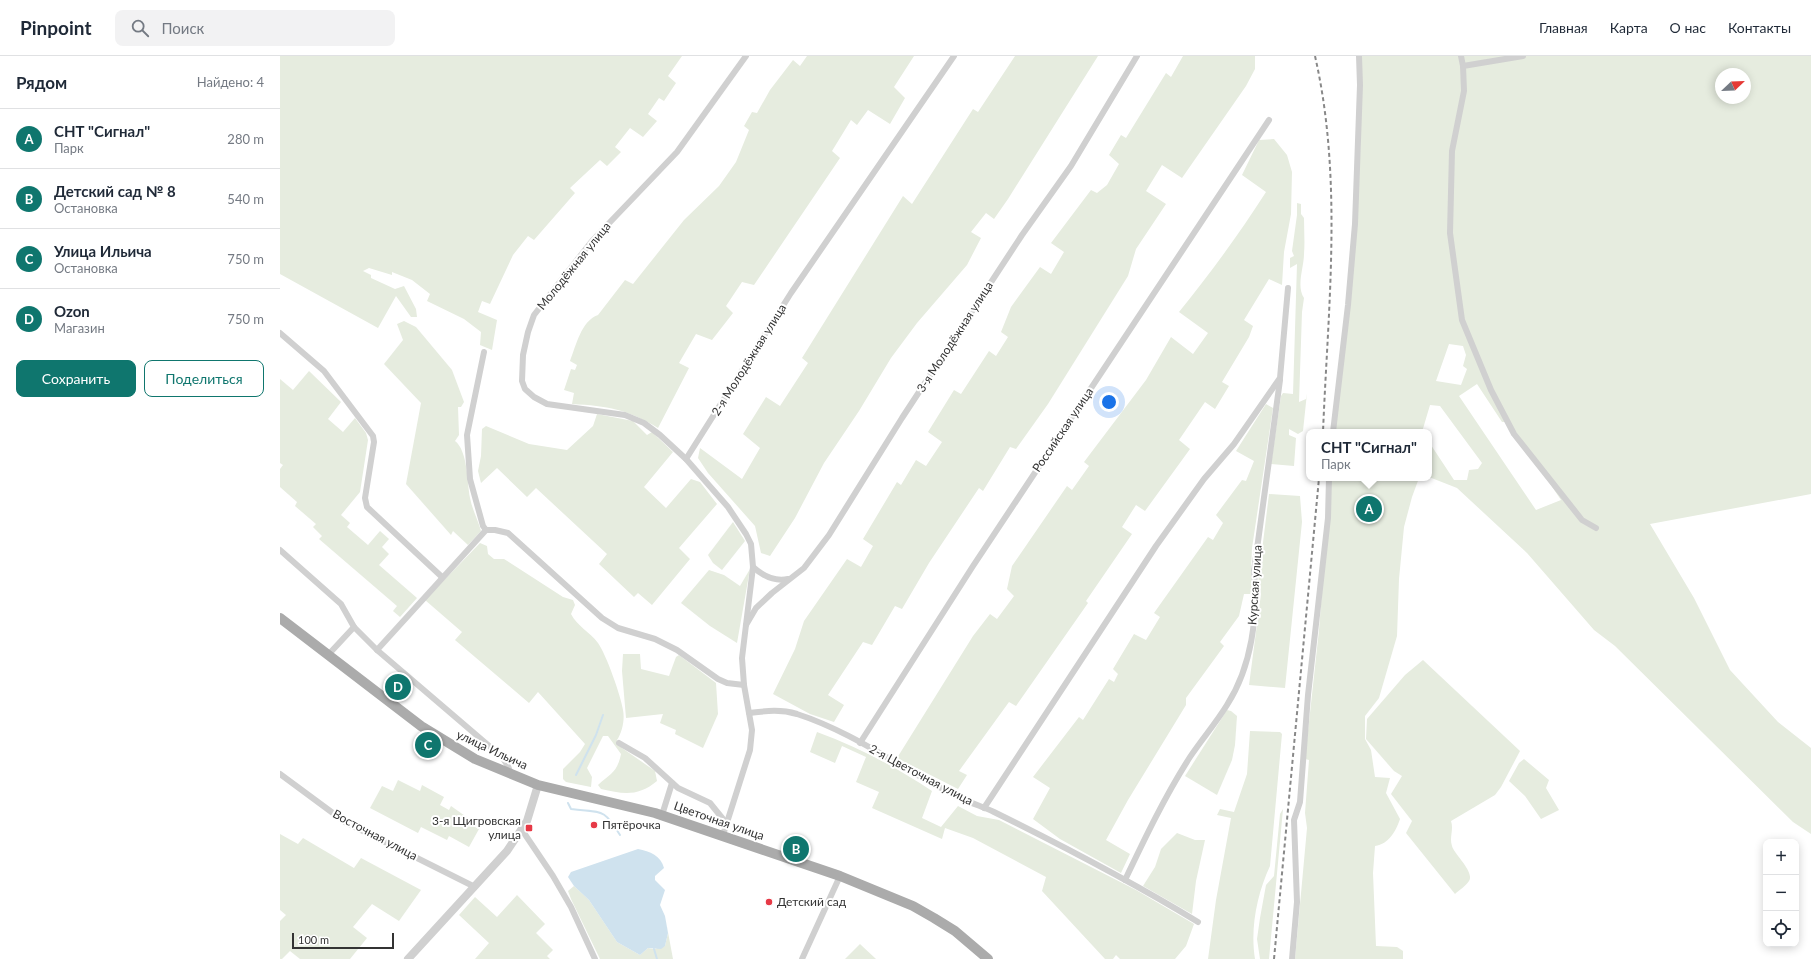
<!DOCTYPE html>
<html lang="ru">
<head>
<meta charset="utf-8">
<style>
	:root { --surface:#fff; --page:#f2f2f3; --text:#1f2937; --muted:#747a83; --line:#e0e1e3; --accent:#0f766e }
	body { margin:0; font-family:Lato,sans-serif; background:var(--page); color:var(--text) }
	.controls { position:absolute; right:12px; bottom:12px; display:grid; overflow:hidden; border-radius:8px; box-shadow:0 2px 10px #0003 }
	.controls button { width:36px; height:36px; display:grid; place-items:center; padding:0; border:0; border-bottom:1px solid var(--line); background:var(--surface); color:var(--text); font:20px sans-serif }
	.compass { position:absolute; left:1435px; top:12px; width:36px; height:36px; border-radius:50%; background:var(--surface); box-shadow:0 2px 10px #0003; rotate:67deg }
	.scale { position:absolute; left:12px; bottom:10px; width:102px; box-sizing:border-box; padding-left:4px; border:2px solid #333; border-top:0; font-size:11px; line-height:14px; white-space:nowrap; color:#333; -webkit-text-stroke:3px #fff; paint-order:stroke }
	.you { position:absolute; left:829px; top:346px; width:14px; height:14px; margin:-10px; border:3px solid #fff; border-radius:50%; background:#1a73e8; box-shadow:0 0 0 6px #1a73e833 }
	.badge { display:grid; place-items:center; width:26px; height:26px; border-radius:50%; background:var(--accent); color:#fff; font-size:13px; font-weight:700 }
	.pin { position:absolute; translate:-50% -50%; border:2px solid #fff; box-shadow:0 1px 4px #0006 }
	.popup { position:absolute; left:1026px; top:373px; width:126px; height:52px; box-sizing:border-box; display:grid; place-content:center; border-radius:8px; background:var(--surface); filter:drop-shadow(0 1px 3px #0005); font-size:13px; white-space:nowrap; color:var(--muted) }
	.popup b { font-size:15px; color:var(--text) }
	.popup::after { content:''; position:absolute; left:50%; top:100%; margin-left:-8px; border:8px solid transparent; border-top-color:var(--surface) }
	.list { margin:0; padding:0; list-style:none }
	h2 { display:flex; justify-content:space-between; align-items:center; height:52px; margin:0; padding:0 16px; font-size:17px }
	h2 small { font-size:13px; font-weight:400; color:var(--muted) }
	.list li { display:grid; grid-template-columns:26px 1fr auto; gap:12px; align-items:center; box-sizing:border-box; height:60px; padding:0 16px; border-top:1px solid var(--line) }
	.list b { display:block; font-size:15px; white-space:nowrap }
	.list p { margin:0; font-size:13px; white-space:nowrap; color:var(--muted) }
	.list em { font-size:13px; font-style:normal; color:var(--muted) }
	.actions { display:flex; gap:8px; padding:12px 16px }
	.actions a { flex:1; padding:9px 0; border:1px solid var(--accent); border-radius:8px; text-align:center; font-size:14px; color:var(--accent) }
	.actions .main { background:var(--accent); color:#fff }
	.icon { flex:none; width:22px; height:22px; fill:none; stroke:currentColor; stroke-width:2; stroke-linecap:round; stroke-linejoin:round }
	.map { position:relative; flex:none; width:1531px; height:903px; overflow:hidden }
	header { display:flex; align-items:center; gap:24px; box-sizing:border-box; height:56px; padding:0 20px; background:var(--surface); border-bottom:1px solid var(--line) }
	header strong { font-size:19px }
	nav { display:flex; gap:22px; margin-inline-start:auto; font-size:14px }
	.search { width:280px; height:36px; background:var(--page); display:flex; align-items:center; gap:10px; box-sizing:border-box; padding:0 14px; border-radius:8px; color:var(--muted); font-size:15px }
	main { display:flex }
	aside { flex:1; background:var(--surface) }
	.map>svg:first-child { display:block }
	.green { fill:#e6ecdf; fill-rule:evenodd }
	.water { fill:#cfe2ee }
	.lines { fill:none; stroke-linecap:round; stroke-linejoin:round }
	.stream { stroke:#cfe2ee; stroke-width:2 }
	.minor { stroke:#d0d0d0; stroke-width:6 }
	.tertiary { stroke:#d0d0d0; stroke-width:8 }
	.primary { stroke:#ababab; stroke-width:10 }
	.rail { stroke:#888; stroke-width:2; stroke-dasharray:4 3; stroke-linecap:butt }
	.poi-dot { fill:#e63946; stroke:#fff; stroke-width:1.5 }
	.labels { text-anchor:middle; stroke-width:4; stroke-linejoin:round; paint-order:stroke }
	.street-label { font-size:12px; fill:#333; stroke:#fff }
	.poi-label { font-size:12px; fill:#333; stroke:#fff; text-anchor:start }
</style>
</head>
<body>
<header>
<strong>Pinpoint</strong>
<div class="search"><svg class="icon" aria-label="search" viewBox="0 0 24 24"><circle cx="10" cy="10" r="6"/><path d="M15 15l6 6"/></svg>Поиск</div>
<nav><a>Главная</a><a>Карта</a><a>О нас</a><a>Контакты</a></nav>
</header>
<main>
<aside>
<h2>Рядом<small>Найдено: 4</small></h2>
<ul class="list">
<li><span class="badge">A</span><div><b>СНТ &quot;Сигнал&quot;</b><p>Парк</p></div><em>280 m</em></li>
<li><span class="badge">B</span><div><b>Детский сад № 8</b><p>Остановка</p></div><em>540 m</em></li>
<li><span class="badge">C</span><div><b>Улица Ильича</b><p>Остановка</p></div><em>750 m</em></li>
<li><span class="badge">D</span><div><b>Ozon</b><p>Магазин</p></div><em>750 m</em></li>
</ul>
<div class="actions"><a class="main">Сохранить</a><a>Поделиться</a></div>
</aside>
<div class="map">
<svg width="1531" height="903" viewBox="0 0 1531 903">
	<rect width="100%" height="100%" fill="#fff"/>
	<!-- green -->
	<g class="green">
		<path d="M0,0h402l-14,20 8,7 -12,18 -5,-3 -11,16 9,7 -14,16 -13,-9 -15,19 6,5 -14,14 -7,-6 -30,28 5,5 -41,47 -6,-4 -15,19 -23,49 -8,-3 -4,11 19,8 -5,30 -12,-5 1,-13 -17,-13 -37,-18 3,-7 -18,-14 -20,-8v3l-23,-7 -6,3 8,4v3l24,11 9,-3 12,23 1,8h-6l-15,-21 -18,32 -98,-54z"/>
		<path d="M527,0h107l-20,31 11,11 -15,26 -22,-14 -11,15 -6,-5 -19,31 8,7 -86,127 -12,-3 -16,24 7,7 -21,27 -16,-6 -17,29 10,5 -31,60c-31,-19 -50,-22 -86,-24l2,-11 -10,-3 7,-21 4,1 2,-5 -7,-4c6,-15 11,-40 28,-46l27,-35 8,4 51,-64 35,-34 17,-24 13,-32 -5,-4 8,-14 5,1 13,-23 23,-30 7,6z"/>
		<path d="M735,0h83l-90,143 -14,20 -8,-6 -15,19 10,6 -14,27 -50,58 -26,35 -32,53 -35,52 -29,55 -25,38 -9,-3 -6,-27 -47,-53 -10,-15 2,-10 42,31 18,-31 -17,-14 23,-37 14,9 28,-43 -6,-5 101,-162 9,8 61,-95 5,3z"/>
		<path d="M903,0h72v13l-9,17 -64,92 -20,-13 -16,26 20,13 -30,45 -8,27 -80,128 -32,45 -6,-2 -27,44 -4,-3 -50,75 -27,46 -7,-3 -23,39 -9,-3 -35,53 16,10 -10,17 -24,-8 -37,-20 22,-45 9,-28 43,-62 14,8 12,-21 -10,-7 34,-57 4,3 15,-25 10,6 16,-24 -14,-10 26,-42 7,4 28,-43 7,5 12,-19 -7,-5 10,-25 29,-40 11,7 13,-22 -13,-9 40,-53 6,3 10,-8 12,-21 -10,-9 12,-20 5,3 40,-65 5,4z"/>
		<path d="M1082,0h449v438l-161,30 44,74 36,72 48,52 33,26v86l-18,-12 -178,-176 -21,-16 -67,-77 -70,-65 -28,-11v-35l25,38h13l2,-10 9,-1 4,-6 -42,-57 -10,-1 -8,27h-87l25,-273zM1441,18h24v24h-24zM1169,288l14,2 3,9 -3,11 4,3 -6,16 -25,-4zM1197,328l25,38h6l53,78 -25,10 -77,-114z"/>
		<path d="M994,83l13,16 5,17 -1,42 -7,38 -2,33 -13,-6 -25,41 9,6 -4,11 -27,45 7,4 -14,23 -10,-7 -26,38 11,9 -45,62 -9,-6 -14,22 10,7 -46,67 2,2 -72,103 -7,-4 -50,69 8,4 -9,14 -61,-31 76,-122 17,-22 7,5 17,-23 -7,-7 5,-23 55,-80 5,4 17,-24 -5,-4 62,-82 25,-43 22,17 15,-21 -29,-21c31,-38 60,-78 87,-120l-24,-17 17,-35z"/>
		<path d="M1017,147l4,1v10l3,4c0,12 1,24 0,36 0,13 -8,32 0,44l-2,14 -3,90 7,-3 1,-6 -4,38 -5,3 -9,-5v6l7,3 -2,28 -23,-2 10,-68 2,-3 10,1 4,-130 -7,4v-10l4,-2 -2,-5 5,-36z"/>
		<path d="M124,265l12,6 36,43 12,32 -3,5h-3l1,28 -4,6c13,10 12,41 15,57 2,11 8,22 11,33l-13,14 -15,-14 -2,4 -45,-51 15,-81 -37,-39 19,-24 -6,-16z"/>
		<path d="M29,315l32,31 -13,17 15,13 12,-14 11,15 2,7 -8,52 -19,23 9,8 -3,4 21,18 12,-14 9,8 -7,8 7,7 -10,11 38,33 -17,19 -7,-6 4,-5 -78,-67 3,-3 -9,-9 3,-3 -21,-18 2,-4 -17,-15v-18l3,-4 -3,-2v-84l13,11z"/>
		<path d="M986,348l7,4 -21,140 -1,22 2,24h-9l-5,22 -19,26 4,4 -38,52v7l-58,95 -22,40 24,14 -9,19 -61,-34 -27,-20 17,-31 -17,-11 46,-60 4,3 26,-41 5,3 4,-8 -5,-5 21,-35 12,6 14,-23 -6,-4 54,-76 5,3 10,-17 -7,-8 26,-35 4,1 8,-20 -18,-10z"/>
		<path d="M317,358l36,7 14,14 5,-3 21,20 -29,35 22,21 25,-29 9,3 17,22 -38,44 11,11 -38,46 -14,-12 -4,4 -35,-33 8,-10 -71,-66 -9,9 -30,-29 -16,15 -3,-12 3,-15 1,-27 4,-3 43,18 38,6 26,-24z"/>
		<path d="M1051,422h88l-7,19 -8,30 -5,52 -2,57 -18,62 -14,18v23l6,11 4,27 15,1 -4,15 14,26c-4,12 -11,25 -25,27l-2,27 3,73 21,1 6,4v8h-108l12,-131 -2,-15 4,-53 -4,-1 14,-129z"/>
		<path d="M989,438l31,2 2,26 -17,166 -36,-3 12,-91 -3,-11z"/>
		<path d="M453,466l12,19 -23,29 -9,-7 -5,-8z"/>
		<path d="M200,487l7,3 1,8 6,5h10l59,38 10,3 2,5 -4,9c6,12 19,18 27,29 8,11 23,53 25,67 2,10 -1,22 -6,30l5,8 33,23 2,10c-19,16 -34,13 -56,8l-3,-4c13,-12 19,-12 23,-31l-13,-18h-5l-16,32 5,9 -1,10 -25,-5 -3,-3v-10l17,-17 5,-8 -47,-52 -9,11 -74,-63 7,-8 -37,-32z"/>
		<path d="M470,513l-13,74 -27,-17 -29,-23 28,-33 15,5 16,11z"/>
		<path d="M343,598h17l1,15 28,7 7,-19 3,-2 37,28 2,31 -15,34 -28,-14 1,-4 -16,-7 3,-9 -37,4 -4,-47z"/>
		<path d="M1143,604l97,91 -19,36 -6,8 -44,26c3,9 -2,16 1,25 2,8 23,26 17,35 -3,5 -10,9 -14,13l-49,-61 6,-12 -21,-27 11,-18 -8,-5 -28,-32 1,-20 38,-44z"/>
		<path d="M947,654l4,1 6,5 -2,29 -3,15 -15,35 -32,-19z"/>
		<path d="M970,675l30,1 2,2 -12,132c-13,28 -20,62 -15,93h-47l8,-59 15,-82 -14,-3 3,-6 14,3 13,-38z"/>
		<path d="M537,676c41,15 79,35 115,59l-10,27 19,9 17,-21 19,10 22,4 137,70 58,34 -8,22 -11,13h-55l-4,-4 -3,4h-8l-63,-68 4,-14 -73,-39 -28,-10 -3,11 -70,-31 7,-16 -23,-10 10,-25 -24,-11 -7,17 -25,-11z"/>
		<path d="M1244,703l25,21 -3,8 13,22 -18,9 -16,-23 -16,-15 10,-18z"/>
		<path d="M118,724l22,11 2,-6 22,12 -4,8 9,5 2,-4 24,17 -2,3 6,3 -10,18 -20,-11 -2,4 -26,-13 -3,6 -48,-25 12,-22 11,5z"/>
		<path d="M1003,753l-14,150h-9l-3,-20 3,-21 6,-33 8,-9 6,-62z"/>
		<path d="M897,777l18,7h10l-9,41 -4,33 -49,-28 12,-19 6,-18z"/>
		<path d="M0,778l18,10 5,-6 51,30 7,-10 60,32 -22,31 -27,-17 -19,23 14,11 -17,21h-50l-10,-8 -8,8h-2v-38l6,-6 -6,-5z"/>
		<path d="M294,830l15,14 28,42 23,13 8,-7 6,1 11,-3 3,-13 -3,-17 8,43h-73l-29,-60 -3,-8z"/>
		<path d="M237,839l28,29 -9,9 17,17 -6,6 3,3h-75l14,-16 -30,-28 16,-18 22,20z"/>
		<path d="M580,888l16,15h-31z"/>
	</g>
	<!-- water -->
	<path class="water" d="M358,793c12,2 23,7 26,19l-9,8v4l10,10 -5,15 5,11 3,17 -3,13 -4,3 -13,-1 -8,7 -23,-13 -28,-42 -15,-14 -6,-9 3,-5z"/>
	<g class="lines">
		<!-- stream -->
		<g class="stream">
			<path d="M296,719l20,-40 7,-20"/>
			<path d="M288,747l3,6c31,4 32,-2 49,26"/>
			<path d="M374,893l3,10"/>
		</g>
		<!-- minor -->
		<g class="minor">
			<path d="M1181,0l2,10 1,25 -12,60 -2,82 12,87 29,70 23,44 68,86 14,8"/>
			<path d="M1183,10l60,-10"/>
			<path d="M0,277l44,38 49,65 1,6 -9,56 2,9 75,70"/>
			<path d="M204,296l-17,83 3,44 13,47 3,4h9l13,3 94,85 16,10 37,11 22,11 41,29 9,4 17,2"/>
			<path d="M1053,376l15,-127 7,-81 5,-139 -1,-29"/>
			<path d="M406,403l105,-166 163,-237"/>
			<path d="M0,494l61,54 13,23 23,23 125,107 6,9 3,8"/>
			<path d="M473,511c10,9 21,15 35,12"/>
			<path d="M466,569l10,-17 16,-15 32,-25 25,-33 73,-117 120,-183 49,-69 66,-110"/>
			<path d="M97,594l109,-120"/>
			<path d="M48,599l26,-28"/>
			<path d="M469,657c17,-2 31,-4 48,1 59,19 110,59 166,85 10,5 21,8 31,13 69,34 138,70 204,110"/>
			<path d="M339,687l26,15 33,30 32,15 17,21"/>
			<path d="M580,687l113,-177 296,-446"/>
			<path d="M0,718l65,48 130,65"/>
			<path d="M704,752l172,-262 48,-67 30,-35 46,-66 8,-90"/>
			<path d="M382,759l10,-32"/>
			<path d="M242,774l31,46 18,31 24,52"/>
			<path d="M443,779l27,-85 2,-20 -8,-45 -2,-27 11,-91 -2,-23 -5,-10 -18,-27 -42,-48 -26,-24 -16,-12 -19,-8 -78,-11 -13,-7 -9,-8 -3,-8 1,-26 5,-23 6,-17 58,-74 85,-89 69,-96"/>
			<path d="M845,824c20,-42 40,-84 65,-123 12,-18 26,-34 37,-52 25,-39 31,-89 27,-134l26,-191"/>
			<path d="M522,903l38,-83"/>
			<path d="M1012,903l5,-57 -3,-82 6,-18 8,-107 20,-177 1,-40"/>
		</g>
		<!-- tertiary -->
		<path class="tertiary" d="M128,903l99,-108 20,-30 11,-36"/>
		<!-- primary -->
		<path class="primary" d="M0,562l141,108 54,33 63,26 117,28 185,63 73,30 21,12 21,13 33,28"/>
		<!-- rail -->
		<g class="rail">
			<path d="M1035,0c28,123 13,251 8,376"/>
			<path d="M994,903l45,-481"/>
		</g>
	</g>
	<!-- markers -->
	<g class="poi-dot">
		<circle cx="314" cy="769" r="4"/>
		<rect x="245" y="768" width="8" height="8" rx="2"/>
		<circle cx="489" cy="846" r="4"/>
	</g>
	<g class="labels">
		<!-- street labels -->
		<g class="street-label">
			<text transform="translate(294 210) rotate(-51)" y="4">Молодёжная улица</text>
			<text transform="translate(675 281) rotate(-57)" y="4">3-я Молодёжная улица</text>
			<text transform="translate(469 304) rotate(-58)" y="4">2-я Молодёжная улица</text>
			<text transform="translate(783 374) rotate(-56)" y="4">Российская улица</text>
			<text transform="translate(975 529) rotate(-86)" y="4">Курская улица</text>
			<text transform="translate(212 694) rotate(25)" y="4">улица Ильича</text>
			<text transform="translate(641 719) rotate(28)" y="4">2-я Цветочная улица</text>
			<text transform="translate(439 765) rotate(19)" y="4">Цветочная улица</text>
			<text transform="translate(95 779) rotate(28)" y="4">Восточная улица</text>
		</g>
		<!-- poi labels -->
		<g class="poi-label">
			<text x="241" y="769" text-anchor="end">3-я Щигровская<tspan x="241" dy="14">улица</tspan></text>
			<text x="322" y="773">Пятёрочка</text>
			<text x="497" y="850">Детский сад</text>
		</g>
	</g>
</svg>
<div class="controls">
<button>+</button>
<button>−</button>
<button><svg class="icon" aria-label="locate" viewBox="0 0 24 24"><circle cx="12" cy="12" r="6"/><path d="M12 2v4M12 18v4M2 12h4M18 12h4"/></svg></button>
</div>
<svg class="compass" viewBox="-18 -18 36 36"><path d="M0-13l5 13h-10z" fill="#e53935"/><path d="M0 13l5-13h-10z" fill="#747a83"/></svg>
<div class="scale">100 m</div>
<div class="you"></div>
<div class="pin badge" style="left:1089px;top:453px">A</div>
<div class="popup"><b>СНТ &quot;Сигнал&quot;</b>Парк</div>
<div class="pin badge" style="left:516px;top:793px">B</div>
<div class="pin badge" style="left:148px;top:689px">C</div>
<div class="pin badge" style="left:118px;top:631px">D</div>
</div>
</main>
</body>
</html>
